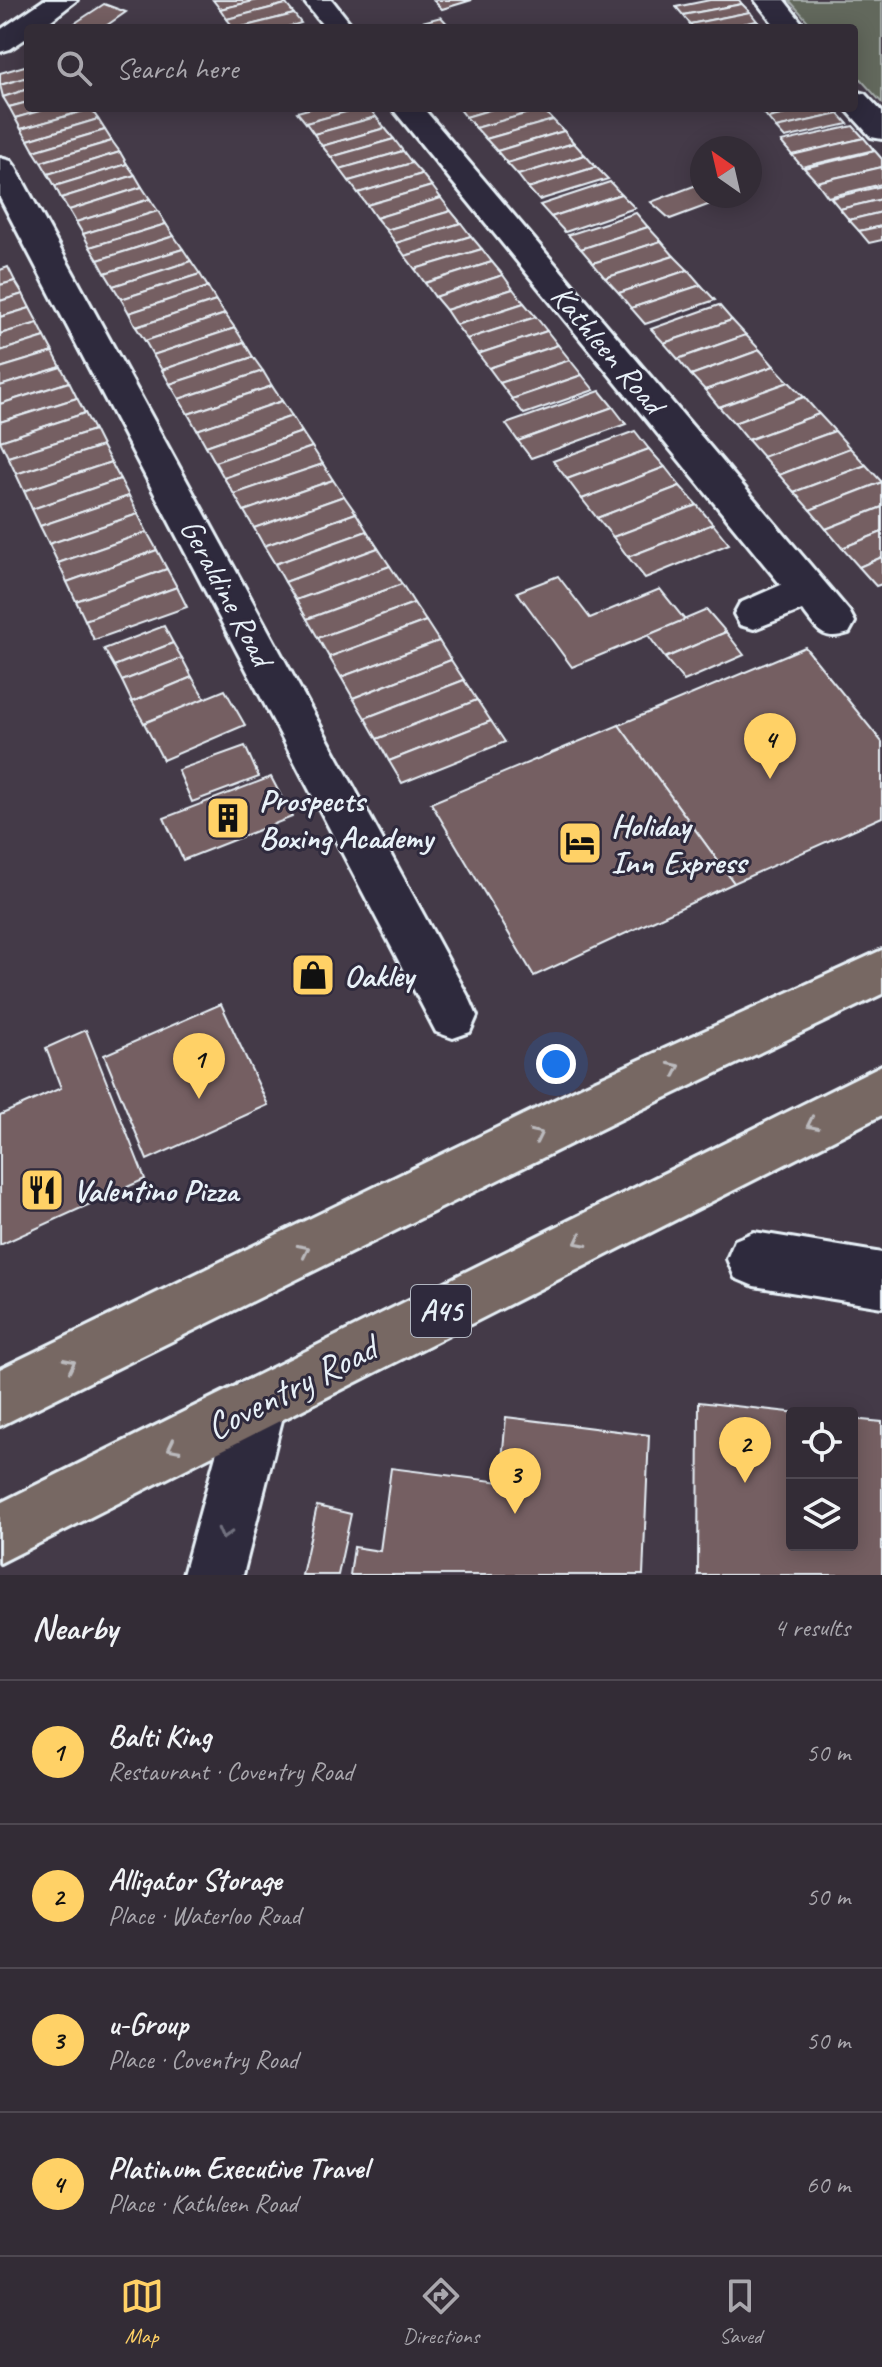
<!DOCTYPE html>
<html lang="en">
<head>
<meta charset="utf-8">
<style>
	:root { --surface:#332c36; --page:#3b343e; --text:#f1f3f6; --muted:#a9a7ad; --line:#4e4851; --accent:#ffd166 }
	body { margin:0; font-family:Caveat,sans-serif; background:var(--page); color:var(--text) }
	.controls { position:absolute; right:24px; bottom:24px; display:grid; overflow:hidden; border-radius:8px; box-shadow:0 4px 20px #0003 }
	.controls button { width:72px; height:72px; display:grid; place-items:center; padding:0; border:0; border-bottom:2px solid var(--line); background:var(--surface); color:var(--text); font:40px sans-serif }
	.compass { position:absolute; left:690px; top:136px; width:72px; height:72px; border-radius:50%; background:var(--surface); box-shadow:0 4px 20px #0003; rotate:326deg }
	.you { position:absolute; left:556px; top:1064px; width:28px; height:28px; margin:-20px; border:6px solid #fff; border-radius:50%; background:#1a73e8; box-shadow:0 0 0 12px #1a73e833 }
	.badge { display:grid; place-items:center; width:52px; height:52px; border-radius:50%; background:var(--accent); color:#111; font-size:26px; font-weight:700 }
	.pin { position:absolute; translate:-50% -66px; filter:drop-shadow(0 2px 4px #0008) }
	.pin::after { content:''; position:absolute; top:42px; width:28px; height:24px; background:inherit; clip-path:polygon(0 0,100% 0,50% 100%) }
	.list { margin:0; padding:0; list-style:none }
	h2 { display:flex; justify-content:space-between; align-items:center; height:104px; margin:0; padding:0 32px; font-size:34px }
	h2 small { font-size:26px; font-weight:400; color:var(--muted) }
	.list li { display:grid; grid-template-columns:52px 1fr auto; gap:24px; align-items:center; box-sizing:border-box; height:144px; padding:0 32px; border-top:2px solid var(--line) }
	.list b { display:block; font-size:30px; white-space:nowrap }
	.list p { margin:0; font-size:26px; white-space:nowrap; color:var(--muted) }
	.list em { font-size:26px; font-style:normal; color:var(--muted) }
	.icon { flex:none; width:44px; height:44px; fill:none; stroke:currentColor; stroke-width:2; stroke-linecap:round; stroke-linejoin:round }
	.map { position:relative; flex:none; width:882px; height:1575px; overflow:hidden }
	.search { position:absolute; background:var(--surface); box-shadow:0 4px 20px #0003; left:24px; right:24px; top:24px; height:88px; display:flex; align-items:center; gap:20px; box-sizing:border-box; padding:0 28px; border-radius:8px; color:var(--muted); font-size:30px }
	.sheet { height:680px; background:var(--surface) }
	nav { display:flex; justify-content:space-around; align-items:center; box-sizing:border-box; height:112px; border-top:2px solid var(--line); background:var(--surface); font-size:22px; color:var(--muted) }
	nav a { display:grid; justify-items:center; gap:4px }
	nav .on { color:var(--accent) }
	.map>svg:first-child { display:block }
	.green { fill:#62685b; stroke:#a5acaa; stroke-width:2 }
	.building { fill:#745e62; stroke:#e8f1f8; stroke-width:2 }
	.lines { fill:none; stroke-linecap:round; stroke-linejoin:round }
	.minor-casing { stroke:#e8f1f8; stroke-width:6 }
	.tertiary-casing { stroke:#e8f1f8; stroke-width:6 }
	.trunk-casing { stroke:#e8f1f8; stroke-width:6 }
	.minor { fill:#2f2a3d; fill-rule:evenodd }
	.tertiary { fill:#2f2a3d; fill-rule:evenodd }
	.trunk { fill:#776864; fill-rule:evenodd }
	.oneway { stroke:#bbbabd }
	.oneway2 { stroke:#70707e }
	.labels { text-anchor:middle; stroke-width:6; stroke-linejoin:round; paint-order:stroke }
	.shield { fill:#2f2a3d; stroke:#b0b5c0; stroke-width:2 }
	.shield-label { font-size:30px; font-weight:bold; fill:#e8f1f8 }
	.street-label { font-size:32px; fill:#e8f1f8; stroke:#2f2a3d }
	.poi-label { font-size:32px; font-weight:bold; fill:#e8f1f8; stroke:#2f2a3d; text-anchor:start }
	.near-street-label { font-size:38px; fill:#e8f1f8; stroke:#2f2a3d }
</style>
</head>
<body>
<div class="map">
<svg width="882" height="1575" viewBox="0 0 882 1575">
	<rect width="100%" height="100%" fill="#443a48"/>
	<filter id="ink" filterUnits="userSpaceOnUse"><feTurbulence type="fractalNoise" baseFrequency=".0125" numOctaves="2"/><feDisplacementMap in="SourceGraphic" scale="16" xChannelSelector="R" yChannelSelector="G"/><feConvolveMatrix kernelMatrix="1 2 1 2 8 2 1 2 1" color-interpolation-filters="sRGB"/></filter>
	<g filter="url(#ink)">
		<!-- green -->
		<path class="green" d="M789,0h93v103l-28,-31v-44h-40z"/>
		<!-- building -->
		<g class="building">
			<path d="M213,0h45l-38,9z"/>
			<path d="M258,0h25l3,4 -59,15 -7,-10z"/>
			<path d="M433,0h39l-30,9z"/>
			<path d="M710,0h29l3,4 -59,11 -7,-8z"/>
			<path d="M104,4l22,8 -23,16 -34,-1z"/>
			<path d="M286,4l8,10 -56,14h-4l-7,-9z"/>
			<path d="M742,4l8,8 -60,12 -7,-9z"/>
			<path d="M750,12l7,9 -35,7h-29l-3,-4z"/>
			<path d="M294,14l7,9 -17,5h-46z"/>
			<path d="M441,17l10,11h-52z"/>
			<path d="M757,21l7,7h-42z"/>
			<path d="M28,65v12l-28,8v-12z"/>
			<path d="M28,77v12l-25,8 -3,-12z"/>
			<path d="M28,89v13l-19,5 -6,-10z"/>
			<path d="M28,102v6h22l-35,10 -6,-11z"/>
			<path d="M50,108h41v1l-70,20 -6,-11z"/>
			<path d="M312,108h48l-54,15 -9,-11z"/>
			<path d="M360,108h9l7,9 -62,17 -8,-11z"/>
			<path d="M459,108h37l-30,9z"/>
			<path d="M496,108h46l1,1 -67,19 -10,-11z"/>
			<path d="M760,108h52l-44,10z"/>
			<path d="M812,108h22l5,6 -63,14 -8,-10z"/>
			<path d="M91,109l7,10 -70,21 -7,-11z"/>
			<path d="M543,109l10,11 -67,19 -10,-11z"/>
			<path d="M839,114l9,10 -63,14 -9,-10z"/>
			<path d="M376,117l9,11 -63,18 -8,-12z"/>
			<path d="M98,119l7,11 -71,21 -6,-11z"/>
			<path d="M553,120l11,11 -67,20 -11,-12z"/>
			<path d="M853,126l11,12 -72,17 -11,-13z"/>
			<path d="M385,128l9,11 -63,18 -9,-11z"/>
			<path d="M105,130l7,11 -71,21 -7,-11z"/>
			<path d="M564,131l10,12 -67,20 -10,-12z"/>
			<path d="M864,138l10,12 -72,17 -10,-12z"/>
			<path d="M394,139l9,12 -63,18 -9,-12z"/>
			<path d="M112,141l8,11 -72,22 -7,-12z"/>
			<path d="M574,143l11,12 -67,20 -11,-12z"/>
			<path d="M403,151l9,12 -63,18 -9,-12z"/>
			<path d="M875,151l7,8v8l-65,15 -13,-14z"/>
			<path d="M120,152l7,12 -72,22 -7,-12z"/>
			<path d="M585,155l11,12 -68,21 -10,-13z"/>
			<path d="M412,163l10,11 -64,19 -9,-12z"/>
			<path d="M127,164l8,11 -74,23 -6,-12z"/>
			<path d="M596,167l12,12 -69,21 -11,-12z"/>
			<path d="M882,167v17l-54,13 -11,-15z"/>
			<path d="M422,174l10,12 -65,19 -9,-12z"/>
			<path d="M135,175l7,12 -73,23 -8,-12z"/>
			<path d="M610,182l11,12 -70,23 -11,-12z"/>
			<path d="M702,183v13h30l-62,23 -19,-17z"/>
			<path d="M432,186l9,12 -65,20 -9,-13z"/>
			<path d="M882,186v13l-42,10 -9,-11z"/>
			<path d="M142,187l8,12 -74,23 -7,-12z"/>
			<path d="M621,194l14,14 -70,24 -14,-15z"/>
			<path d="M441,198l10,13 -65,19 -10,-12z"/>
			<path d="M150,199l8,12 -75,23 -7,-12z"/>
			<path d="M882,199v13l-33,8 -9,-11z"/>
			<path d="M158,211l8,13 -76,23 -7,-13z"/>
			<path d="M451,211l10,12 -65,20 -10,-13z"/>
			<path d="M882,212v14l-23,5 -10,-11z"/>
			<path d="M636,213l12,14 -67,22 -13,-14z"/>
			<path d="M461,223l10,13 -66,20 -9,-13z"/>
			<path d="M166,224l8,12 -76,24 -8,-13z"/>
			<path d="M882,226v14l-13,3 -10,-12z"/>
			<path d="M648,227l13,14 -68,22 -12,-14z"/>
			<path d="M174,236l9,13 -78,24 -7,-13z"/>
			<path d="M471,236l11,13 -67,20 -10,-13z"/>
			<path d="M661,241l13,15 -69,22 -12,-15z"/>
			<path d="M183,249l8,12 -78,25 -8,-13z"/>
			<path d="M482,249l10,13 -67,21 -10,-14z"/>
			<path d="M674,256l14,14 -69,23 -14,-15z"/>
			<path d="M191,261l9,13 -79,25 -8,-13z"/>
			<path d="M492,262l11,13 -68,22 -10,-14z"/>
			<path d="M8,267l7,14 -15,4v-15z"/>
			<path d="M688,270l13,15 -70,23 -12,-15z"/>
			<path d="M200,274l8,13 -79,26 -8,-14z"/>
			<path d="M503,275l10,14 -67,21 -11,-13z"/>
			<path d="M15,281l8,13 -23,7v-16z"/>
			<path d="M701,285l14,15 -70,24 -14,-16z"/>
			<path d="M208,287l8,14 -80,26 -7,-14z"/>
			<path d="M513,289l11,14 -68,22 -10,-15z"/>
			<path d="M23,294l7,14 -30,9v-16z"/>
			<path d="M216,301l9,13 -80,27 -9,-14z"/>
			<path d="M524,303l12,14 -69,22 -11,-14z"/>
			<path d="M719,305l13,15 -68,23 -13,-14z"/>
			<path d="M30,308l8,15 -38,11v-17z"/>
			<path d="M225,314l10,14 -82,27 -8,-14z"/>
			<path d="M536,317l11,14 -69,23 -11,-15z"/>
			<path d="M732,320l14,15 -68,24 -14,-16z"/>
			<path d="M38,323l7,14 -45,14v-17z"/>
			<path d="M235,328l9,14 -82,28 -9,-15z"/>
			<path d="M547,331l11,14 -69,23 -11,-14z"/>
			<path d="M746,335l14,15 -69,25 -13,-16z"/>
			<path d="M45,337l8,15 -53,16v-17z"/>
			<path d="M244,342l9,15 -83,27 -8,-14z"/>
			<path d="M558,345l12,15 -70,23 -11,-15z"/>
			<path d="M760,350l14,16 -69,24 -14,-15z"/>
			<path d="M53,352l8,15 -61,19v-18z"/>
			<path d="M253,357l10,14 -84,28 -9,-15z"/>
			<path d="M570,360l12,15 -70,24 -12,-16z"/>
			<path d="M774,366l15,16 -70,25 -14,-17z"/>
			<path d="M61,367l8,15 -69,22v-18z"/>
			<path d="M263,371l9,15 -84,28 -9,-15z"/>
			<path d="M582,375l12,15 -70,24 -12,-15z"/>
			<path d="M69,382l8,16 -77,24v-18z"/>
			<path d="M789,382l15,15 -70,26 -15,-16z"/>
			<path d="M272,386l10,15 -85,29 -9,-16z"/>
			<path d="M600,391l13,16 -95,34 -12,-17z"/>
			<path d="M804,397l15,17 -71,26 -14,-17z"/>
			<path d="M77,398l8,15 -85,28v-19z"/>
			<path d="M282,401l10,15 -86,30 -9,-16z"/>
			<path d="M613,407l13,17 -95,34 -13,-17z"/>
			<path d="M85,413l9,17 -86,27 -8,-16z"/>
			<path d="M819,414l16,17 -72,26 -15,-17z"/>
			<path d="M292,416l10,16 -87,30 -9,-16z"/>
			<path d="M94,430l8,16 -86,28 -8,-17z"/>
			<path d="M635,431l14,18 -82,30 -14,-18z"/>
			<path d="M835,431l15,17 -71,27 -16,-18z"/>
			<path d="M302,432l10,15 -88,31 -9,-16z"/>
			<path d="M102,446l9,16 -87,29 -8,-17z"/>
			<path d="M312,447l11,17 -89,30 -10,-16z"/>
			<path d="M850,448l16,17 -72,27 -15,-17z"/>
			<path d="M649,449l16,18 -83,32 -15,-20z"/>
			<path d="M111,462l9,17 -88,30 -8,-18z"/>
			<path d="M323,464l10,16 -89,31 -10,-17z"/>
			<path d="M866,465l16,17 -72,28 -16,-18z"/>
			<path d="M665,467l15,19 -83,32 -15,-19z"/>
			<path d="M120,479l9,17 -89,30 -8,-17z"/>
			<path d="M333,480l11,16 -90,32 -10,-17z"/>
			<path d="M882,482v25l-56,22 -16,-19z"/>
			<path d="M680,486l17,19 -84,32 -16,-19z"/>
			<path d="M129,496l9,18 -89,30 -9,-18z"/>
			<path d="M344,496l12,17 -92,33 -10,-18z"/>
			<path d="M697,505l16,19 -85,33 -15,-20z"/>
			<path d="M882,507v25l-40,16 -16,-19z"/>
			<path d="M356,513l11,18 -92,33 -11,-18z"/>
			<path d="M138,514l9,18 -89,31 -9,-19z"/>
			<path d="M713,524l16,20 -84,34 -17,-21z"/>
			<path d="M367,531l11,17 -93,34 -10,-18z"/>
			<path d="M147,532l10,18 -90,32 -9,-19z"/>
			<path d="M882,532v25l-23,10 -17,-19z"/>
			<path d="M378,548l12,18 -94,34 -11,-18z"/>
			<path d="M157,550l10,19 -91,32 -9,-19z"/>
			<path d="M882,557v27l-6,2 -17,-19z"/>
			<path d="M390,566l12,18 -95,35 -11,-19z"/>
			<path d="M167,569l10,18 -92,33 -9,-19z"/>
			<path d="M558,576l32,42 70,-29 25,31 -113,47 -55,-75z"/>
			<path d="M402,584l12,19 -96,35 -11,-19z"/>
			<path d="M177,587l10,20 -93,33 -9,-20z"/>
			<path d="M414,603l12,18 -97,36 -11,-19z"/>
			<path d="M707,610l19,22 -61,26 -17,-23z"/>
			<path d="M426,621l13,20 -98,36 -12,-20z"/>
			<path d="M164,626l9,17 -59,23 -10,-17z"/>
			<path d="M726,632l18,23 -60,26 -19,-23z"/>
			<path d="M439,641l12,19 -98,38 -12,-21z"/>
			<path d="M173,643l9,15 -60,23 -8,-15z"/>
			<path d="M805,647l77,95v75l-148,66 -115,-158z"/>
			<path d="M182,658l10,19 -60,25 -10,-21z"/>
			<path d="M451,660l13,20 -99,38 -12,-20z"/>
			<path d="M192,677l13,22 -61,24 -12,-21z"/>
			<path d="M464,680l13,20 -100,39 -12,-21z"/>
			<path d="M225,690l20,35 -82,35 -19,-37z"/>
			<path d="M477,700l14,21 -102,40 -12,-22z"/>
			<path d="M491,721l14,21 -103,41 -13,-22z"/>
			<path d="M619,725l115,158 -200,93 -103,-173z"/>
			<path d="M245,746l14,31 -67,25 -14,-32z"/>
			<path d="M271,777l21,40 -109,43 -19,-42z"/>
			<path d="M221,1004l47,101 -121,55 -43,-105z"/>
			<path d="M86,1030l59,149 -145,66v-130l61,-27 -15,-40z"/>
			<path d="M699,1402l99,11h-6v132h60v-126l30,3v153h-184z"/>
			<path d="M506,1417l143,18 -6,140h-293l4,-28 26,4 11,-83 109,14z"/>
			<path d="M317,1506l34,8 -13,61h-36z"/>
		</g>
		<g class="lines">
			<!-- minor casing -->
			<g class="minor-casing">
				<g id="minor">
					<path d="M303,0h29l22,28h-29z"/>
					<path d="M392,108h31l426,503 6,11 -6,11c-27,9 -31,-3 -47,-23l-48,19 -14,-4 -6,-11 6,-11 41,-18z"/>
					<path d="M0,158l11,3 5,7 454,832 7,16 -7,16 -17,6 -17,-6 -436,-834z"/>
					<path d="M754,1232l128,21v54l-128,-21 -19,-8 -8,-19 8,-19z"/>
					<path d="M258,1376l20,8 8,20 -43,171h-60l47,-171 8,-20z"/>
				</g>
			</g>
			<!-- tertiary casing -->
			<g class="tertiary-casing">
				<g id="tertiary">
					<path d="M44,0h33l-36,28h-13v9l-18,12 -10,3v-22z"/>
					<path d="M755,0h29l22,28h-29z"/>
					<path d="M854,91l11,3 17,18v27l-11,-2 -26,-29h9z"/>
				</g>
			</g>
			<!-- trunk casing -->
			<g class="trunk-casing">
				<g id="trunk">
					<path d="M882,950v44l-259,124 -623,308v-57l587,-285z"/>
					<path d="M882,1065v50l-882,448v-60z"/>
				</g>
			</g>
			<!-- minor -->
			<use href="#minor" class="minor"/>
			<!-- tertiary -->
			<use href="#tertiary" class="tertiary"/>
			<!-- trunk -->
			<use href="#trunk" class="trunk"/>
		</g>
		<!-- one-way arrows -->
		<defs><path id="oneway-chevron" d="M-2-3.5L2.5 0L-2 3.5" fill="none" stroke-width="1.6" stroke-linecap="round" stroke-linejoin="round" transform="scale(2)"/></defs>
		<g class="oneway">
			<use href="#oneway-chevron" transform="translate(675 1068) rotate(-25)"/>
			<use href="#oneway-chevron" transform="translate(812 1124) rotate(154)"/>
			<use href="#oneway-chevron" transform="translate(537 1135) rotate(-26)"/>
			<use href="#oneway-chevron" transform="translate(580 1241) rotate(153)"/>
			<use href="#oneway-chevron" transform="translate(304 1250) rotate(-26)"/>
			<use href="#oneway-chevron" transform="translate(70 1364) rotate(-26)"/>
			<use href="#oneway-chevron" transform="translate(173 1447) rotate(153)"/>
		</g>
		<use class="oneway2" href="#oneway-chevron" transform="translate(224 1534) rotate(105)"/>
	</g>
	<!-- icons -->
	<defs>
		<g id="building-square" transform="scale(2.3)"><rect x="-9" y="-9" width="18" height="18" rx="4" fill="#ffd166" stroke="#2f2a3d"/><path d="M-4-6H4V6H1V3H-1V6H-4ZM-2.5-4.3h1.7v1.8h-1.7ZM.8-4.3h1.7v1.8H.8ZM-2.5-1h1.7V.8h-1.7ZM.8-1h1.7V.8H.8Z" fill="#111"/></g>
		<g id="hotel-square" transform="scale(2.3)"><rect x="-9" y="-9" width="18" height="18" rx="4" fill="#ffd166" stroke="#2f2a3d"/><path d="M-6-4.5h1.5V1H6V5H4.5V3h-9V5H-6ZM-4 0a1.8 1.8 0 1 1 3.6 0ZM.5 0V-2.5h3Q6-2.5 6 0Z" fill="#111"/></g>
		<g id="shop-square" transform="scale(2.3)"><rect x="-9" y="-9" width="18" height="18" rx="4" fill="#ffd166" stroke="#2f2a3d"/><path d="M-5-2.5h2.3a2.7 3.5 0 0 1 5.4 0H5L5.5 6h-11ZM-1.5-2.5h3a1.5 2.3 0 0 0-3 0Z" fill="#111"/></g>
		<g id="restaurant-square" transform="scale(2.3)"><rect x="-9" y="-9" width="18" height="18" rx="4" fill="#ffd166" stroke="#2f2a3d"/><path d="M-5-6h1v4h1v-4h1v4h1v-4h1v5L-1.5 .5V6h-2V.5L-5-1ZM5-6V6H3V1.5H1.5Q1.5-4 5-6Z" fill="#111"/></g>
	</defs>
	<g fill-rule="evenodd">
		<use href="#building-square" x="228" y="818"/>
		<use href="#hotel-square" x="580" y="843"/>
		<use href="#shop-square" x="313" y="975"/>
		<use href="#restaurant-square" x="42" y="1190"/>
	</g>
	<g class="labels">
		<!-- shield labels -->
		<rect class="shield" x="411" y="1285" width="60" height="52" rx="6"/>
		<g class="shield-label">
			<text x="441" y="1321">A45</text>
		</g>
		<!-- street labels -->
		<g class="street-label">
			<text transform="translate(608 349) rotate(50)" y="11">Kathleen Road</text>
			<text transform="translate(227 592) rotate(62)" y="11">Geraldine Road</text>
		</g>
		<!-- poi labels -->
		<g class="poi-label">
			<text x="259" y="811">Prospects<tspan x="259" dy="37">Boxing Academy</tspan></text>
			<text x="611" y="836">Holiday<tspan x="611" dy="37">Inn Express</tspan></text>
			<text x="344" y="986">Oakley</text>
			<text x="73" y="1201">Valentino Pizza</text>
		</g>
		<!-- near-street labels -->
		<g class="near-street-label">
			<text transform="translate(291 1387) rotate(-27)" y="13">Coventry Road</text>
		</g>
	</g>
</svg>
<div class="controls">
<button><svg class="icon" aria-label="locate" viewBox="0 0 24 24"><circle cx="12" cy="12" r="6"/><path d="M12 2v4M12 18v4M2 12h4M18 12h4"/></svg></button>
<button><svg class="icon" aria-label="layers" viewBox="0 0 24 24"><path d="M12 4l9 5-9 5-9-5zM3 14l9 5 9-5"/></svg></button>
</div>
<svg class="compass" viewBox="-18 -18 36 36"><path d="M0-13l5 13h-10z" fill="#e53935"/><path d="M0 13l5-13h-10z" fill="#a9a7ad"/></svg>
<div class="you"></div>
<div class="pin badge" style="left:199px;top:1099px">1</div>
<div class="pin badge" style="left:745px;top:1483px">2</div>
<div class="pin badge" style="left:515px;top:1514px">3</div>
<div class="pin badge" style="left:770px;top:779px">4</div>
<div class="search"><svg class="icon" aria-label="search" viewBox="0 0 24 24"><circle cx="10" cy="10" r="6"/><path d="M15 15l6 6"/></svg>Search here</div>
</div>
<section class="sheet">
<h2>Nearby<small>4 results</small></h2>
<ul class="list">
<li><span class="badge">1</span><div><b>Balti King</b><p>Restaurant · Coventry Road</p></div><em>50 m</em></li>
<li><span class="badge">2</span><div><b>Alligator Storage</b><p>Place · Waterloo Road</p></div><em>50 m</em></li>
<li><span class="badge">3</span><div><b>u-Group</b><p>Place · Coventry Road</p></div><em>50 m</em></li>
<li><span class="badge">4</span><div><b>Platinum Executive Travel</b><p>Place · Kathleen Road</p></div><em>60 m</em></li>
</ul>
</section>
<nav>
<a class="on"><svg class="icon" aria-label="map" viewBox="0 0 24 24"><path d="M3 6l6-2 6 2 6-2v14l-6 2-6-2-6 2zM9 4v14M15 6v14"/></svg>Map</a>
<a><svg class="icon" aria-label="directions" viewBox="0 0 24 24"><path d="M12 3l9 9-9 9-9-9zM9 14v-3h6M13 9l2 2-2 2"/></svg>Directions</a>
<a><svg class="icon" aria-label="saved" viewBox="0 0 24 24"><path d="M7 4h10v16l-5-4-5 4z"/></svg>Saved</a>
</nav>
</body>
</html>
